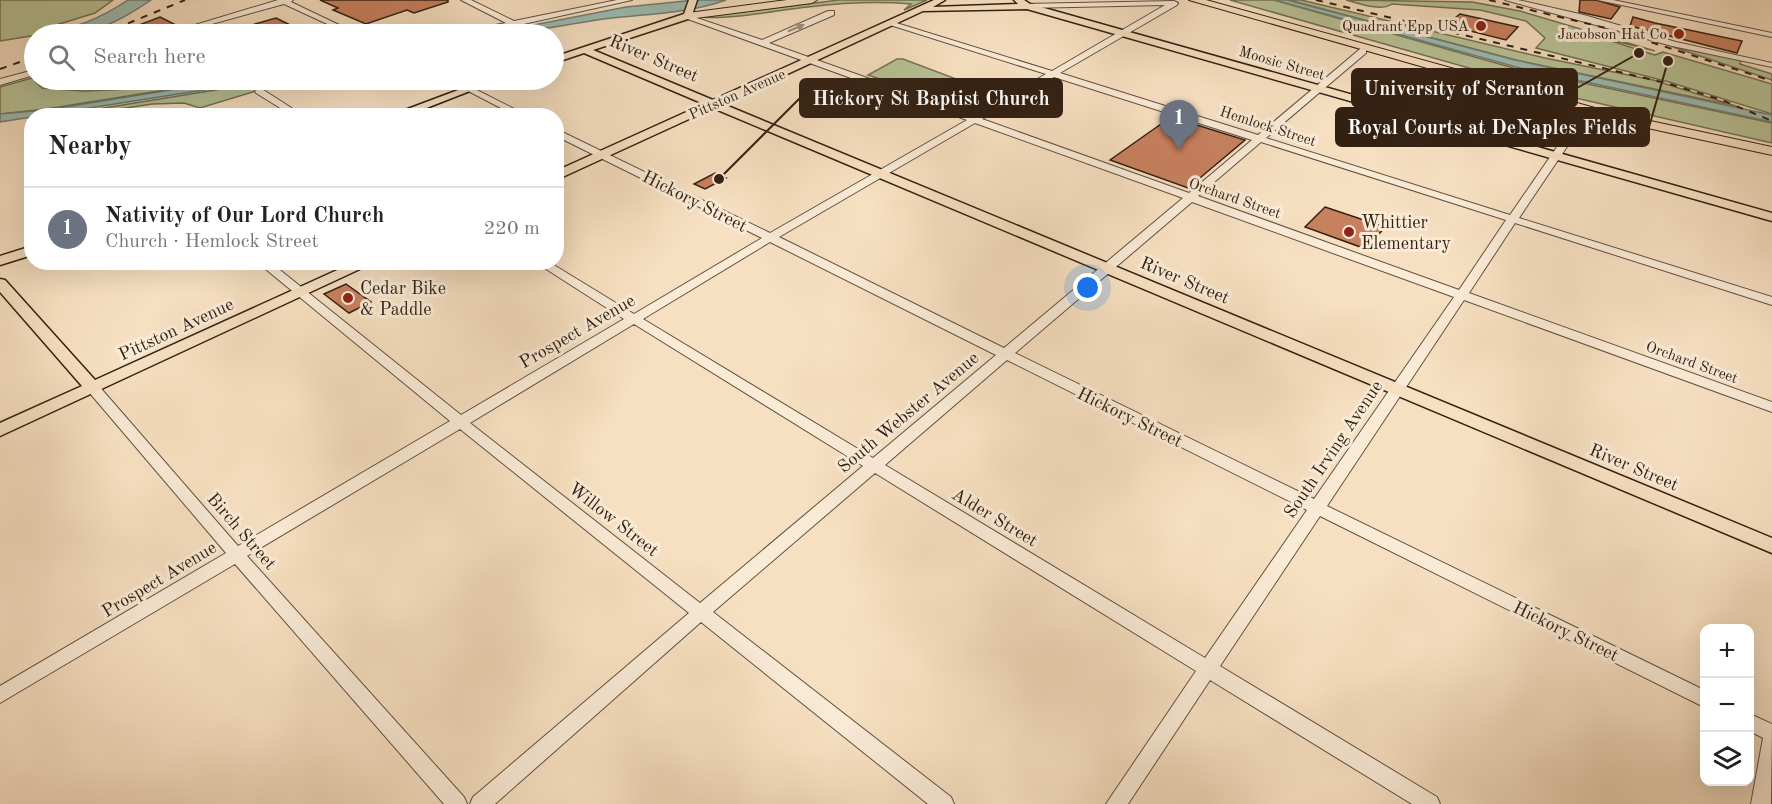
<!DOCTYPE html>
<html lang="en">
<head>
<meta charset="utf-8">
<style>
	:root { --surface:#fff; --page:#f6f6f6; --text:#222; --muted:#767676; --line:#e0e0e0; --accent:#b45309 }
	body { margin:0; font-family:"Old Standard TT",serif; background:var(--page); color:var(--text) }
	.controls { position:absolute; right:18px; bottom:18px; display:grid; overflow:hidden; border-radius:12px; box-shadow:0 6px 24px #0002 }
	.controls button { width:54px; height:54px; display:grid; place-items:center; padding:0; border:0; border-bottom:2px solid var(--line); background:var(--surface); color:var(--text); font:30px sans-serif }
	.you { position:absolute; left:1088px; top:288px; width:21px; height:21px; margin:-15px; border:4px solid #fff; border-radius:50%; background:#1a73e8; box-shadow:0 0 0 9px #1a73e833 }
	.badge { display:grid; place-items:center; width:39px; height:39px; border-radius:50%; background:var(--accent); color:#fff; font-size:20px; font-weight:700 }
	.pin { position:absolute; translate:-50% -50px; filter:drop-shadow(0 2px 3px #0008) }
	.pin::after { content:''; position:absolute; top:32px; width:21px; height:18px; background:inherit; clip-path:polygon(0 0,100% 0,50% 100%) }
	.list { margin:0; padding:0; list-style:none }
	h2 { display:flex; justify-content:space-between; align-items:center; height:78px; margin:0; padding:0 24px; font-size:26px }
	h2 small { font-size:20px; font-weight:400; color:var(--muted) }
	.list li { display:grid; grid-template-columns:39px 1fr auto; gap:18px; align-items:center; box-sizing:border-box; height:84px; padding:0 24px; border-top:2px solid var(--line) }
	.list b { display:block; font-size:22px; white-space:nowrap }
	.list p { margin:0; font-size:20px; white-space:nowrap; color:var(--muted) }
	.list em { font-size:20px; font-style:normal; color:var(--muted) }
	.icon { flex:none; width:33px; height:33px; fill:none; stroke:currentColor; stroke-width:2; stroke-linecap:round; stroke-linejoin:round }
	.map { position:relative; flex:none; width:1772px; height:804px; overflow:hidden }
	.search { position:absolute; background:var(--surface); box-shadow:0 6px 24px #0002; left:24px; top:24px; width:540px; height:66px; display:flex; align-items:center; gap:15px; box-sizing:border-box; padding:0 21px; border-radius:33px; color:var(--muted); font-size:22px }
	.panel { position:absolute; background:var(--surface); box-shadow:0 6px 24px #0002; left:24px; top:108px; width:540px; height:162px; border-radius:24px }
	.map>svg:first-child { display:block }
	.green { fill:#b8c397; stroke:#757255; stroke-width:1.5 }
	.water { fill:#9dbdb3; stroke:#727e73; stroke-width:1.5 }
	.building { fill:#c8815f; stroke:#322013; stroke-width:1.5 }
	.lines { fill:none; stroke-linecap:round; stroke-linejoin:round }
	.minor-casing { stroke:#63503f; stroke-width:2 }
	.major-casing { stroke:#322013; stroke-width:3 }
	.highway-casing { stroke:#322013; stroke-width:2 }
	.minor { fill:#faebd7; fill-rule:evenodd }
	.major { fill:#f7e0c2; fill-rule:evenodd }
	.highway { fill:#f7e0c2; fill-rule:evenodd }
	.rail { stroke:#322013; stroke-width:2; stroke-dasharray:7 7; stroke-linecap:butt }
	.oneway { fill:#a0907f }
	.poi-dot { fill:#8f2418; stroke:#faebd7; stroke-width:2 }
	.labels { text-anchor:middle; stroke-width:6; stroke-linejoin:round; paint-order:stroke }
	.far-poi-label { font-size:15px; fill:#322013; stroke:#faebd7; text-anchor:end }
	.far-street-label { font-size:15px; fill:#322013; stroke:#faebd7 }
	.street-label { font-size:18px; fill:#322013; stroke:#faebd7 }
	.poi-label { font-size:18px; fill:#322013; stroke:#faebd7; text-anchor:start }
	.leader { fill:none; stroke:#322013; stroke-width:2 }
	.callout-dot { fill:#322013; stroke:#faebd7; stroke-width:2 }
	.callout { fill:#322013; stroke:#322013; stroke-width:2 }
	.callout-label { font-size:20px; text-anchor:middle; font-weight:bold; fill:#fff }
</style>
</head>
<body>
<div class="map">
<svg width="1772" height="804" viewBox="0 0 1772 804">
	<rect width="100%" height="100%" fill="#f7e0c2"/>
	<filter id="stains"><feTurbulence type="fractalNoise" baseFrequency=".00333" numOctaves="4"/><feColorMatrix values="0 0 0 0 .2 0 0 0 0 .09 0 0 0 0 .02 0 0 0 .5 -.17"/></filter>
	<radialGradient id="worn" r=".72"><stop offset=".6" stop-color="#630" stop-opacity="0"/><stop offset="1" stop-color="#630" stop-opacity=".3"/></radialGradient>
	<!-- green -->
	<g class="green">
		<path d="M0,0h113l-18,13 -52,16 6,4 -49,8z"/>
		<path d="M839,0h88l-23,10 7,-6c-33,-3 -70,-1 -103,3 -30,3 -78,13 -107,10z"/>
		<path d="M1230,0h44l243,69 255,54v20l-205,-47z"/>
		<path d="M1289,0h12l244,58 108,22 83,26 -220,-46z"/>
		<path d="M1346,0l126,2 48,9 135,40 -63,-16 63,20 8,-3 109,32v30l-103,-32 -133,-34 9,-10 -19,-17 -46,-11 -88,-6c-11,8 -34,-1 -46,-4z"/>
		<path d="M1673,47l68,12 -1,5 32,10v6z"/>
		<path d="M897,59h6l56,21 -30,16 -61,-21z"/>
		<path d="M32,78l10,10 41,3 74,-3 71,-8 -182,29 -46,5v-27z"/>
		<path d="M277,80h57l-75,10 -59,18 -16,-5 -32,1 -71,11 -27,1z"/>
	</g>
	<!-- water -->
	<g class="water">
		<path d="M128,0h23c-39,27 -61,35 -108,34 32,-6 57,-15 85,-34z"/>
		<path d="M695,0h31c-36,13 -76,14 -114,18 -42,5 -82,16 -125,16l139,-27z"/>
		<path d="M1275,0h12l228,60 257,55v7l-252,-54z"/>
		<path d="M232,80h36l-268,42v-8l46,-4z"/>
	</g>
	<!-- building -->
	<g class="building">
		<path d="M320,0h128v2l-34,11 -7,-3 -41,14 -33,-14 5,-2z"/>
		<path d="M1580,0h16l24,7 -9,12 -32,-7z"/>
		<path d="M1460,14l58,13 -12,13 -60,-15z"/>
		<path d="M160,17l20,10 -12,4 -29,-6z"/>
		<path d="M1633,17l22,6 87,18 -5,12 -107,-27z"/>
		<path d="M276,18l32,16h-80l-1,-2z"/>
		<path d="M113,80h38v6l-24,2z"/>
		<path d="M1171,117l74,23 -57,48 -78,-28z"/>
		<path d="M715,173l11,5 -21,11 -11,-5z"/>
		<path d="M1325,207l60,20 -19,22 -61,-22z"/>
		<path d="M346,284l25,18 -22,11 -25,-19z"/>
	</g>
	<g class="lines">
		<!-- minor casing -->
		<g class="minor-casing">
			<g id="minor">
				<path d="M293,0l-2,2 67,32h-9l-65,-30 -108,30h-11l113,-34z"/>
				<path d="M461,0h10l43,21 103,-21h15l-113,25 -3,2 -4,-1 -41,8h-13l1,-2 47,-9z"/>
				<path d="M1505,0h13l66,15 92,27 96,21v4l-100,-21z"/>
				<path d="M1598,0h15l159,33v4z"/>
				<path d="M1174,1l4,2 -1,2 -117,68 198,62 102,-86h6v4l-100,85 244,77 69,-100h6l2,2 -68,101 253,79v8l-257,-82 -46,70 303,109v10l-308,-112 -137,206 377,184v17l-384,-191 -100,150 217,131 3,7h-28l-202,-124 -82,124h-22l90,-133 -321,-198 -162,139 238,185 3,7h-26l-227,-182 -206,182h-25l3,-7 216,-184 -229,-184 -213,127 217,241 3,7h-23l-209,-240 -235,139v-17l226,-133 -138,-162 -2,-3 2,-3h10l140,161 212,-125 -193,-159h13l191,153 163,-96 -89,-57h14l85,52 128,-76 -206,-102v-7l214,104 197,-113 -282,-102v-4l77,26 66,-29h6v4l-65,28 205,73 72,-42 -156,-49v-4l162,50 113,-66 -138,3h-3v-4zM1054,77l198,63 -63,53 -207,-74zM975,123l208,75 -179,150 -225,-111zM1261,142l245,78 -47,70 -261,-94zM1192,202l262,95 -140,202 -299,-146zM770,242l226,113 -123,103 -230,-139zM634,324l229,142 -163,137 -230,-180zM1007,360l300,150 -102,148 -320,-193z"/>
				<path d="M34,70v5l-34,10v-6z"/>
				<path d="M447,80h10l71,36h-12z"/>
				<path d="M259,88l3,1 42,27h-11l-37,-23 -1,-2z"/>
				<path d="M1750,714l22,10 -1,80h-20l12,-66 -13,-7z"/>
			</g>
		</g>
		<!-- major casing -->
		<g class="major-casing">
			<g id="major">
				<path d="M689,0h8l-6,18 -98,32 120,50 221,-100h11l-12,7 85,-3 -4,-4h10l6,4 742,209v8l-745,-212 -104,2 -200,93 1049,434v15l-1059,-445 -157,72v-9l148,-67 -120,-51 -30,10v-6l130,-43z"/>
				<path d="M485,80h13l-92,36h-17z"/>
				<path d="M32,246v9l-32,10v-9z"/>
				<path d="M355,262h20l-375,174v-13l82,-37 -82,-94v-13l5,1 90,100z"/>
			</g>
		</g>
		<!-- highway casing -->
		<g class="highway-casing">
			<g id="highway">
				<path d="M787,0h30l-5,3 -124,16 -5,-3 5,-3z"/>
				<path d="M1189,0h17l407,113 159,34v8l-166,-36z"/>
			</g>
		</g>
		<!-- minor -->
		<use href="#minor" class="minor"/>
		<!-- major -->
		<use href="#major" class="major"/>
		<!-- highway -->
		<use href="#highway" class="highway"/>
		<!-- rail -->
		<g class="rail">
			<path d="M1316,0l350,83 56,17 50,21"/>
			<path d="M1489,0l121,29 162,52"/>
			<path d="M102,34l83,-34"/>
			<path d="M0,69l34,-12"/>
		</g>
	</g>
	<!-- one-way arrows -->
	<defs><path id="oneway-solid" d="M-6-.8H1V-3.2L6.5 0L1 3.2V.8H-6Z" transform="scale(1.5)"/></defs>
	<use class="oneway" href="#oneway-solid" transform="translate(796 28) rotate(-23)"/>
	<!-- markers -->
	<g class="poi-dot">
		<circle cx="1481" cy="26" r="6"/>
		<circle cx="1679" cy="34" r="6"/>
		<circle cx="1349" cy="232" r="6"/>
		<circle cx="348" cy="298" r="6"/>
	</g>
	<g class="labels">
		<!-- far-poi labels -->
		<g class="far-poi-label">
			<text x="1469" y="31">Quadrant Epp USA</text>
			<text x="1667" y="39">Jacobson Hat Co</text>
		</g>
		<!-- far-street labels -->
		<g class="far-street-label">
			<text transform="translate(1282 63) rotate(16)" y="5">Moosic Street</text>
			<text transform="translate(737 94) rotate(-24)" y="5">Pittston Avenue</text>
			<text transform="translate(1268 126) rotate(18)" y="5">Hemlock Street</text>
			<text transform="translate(1235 198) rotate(19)" y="5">Orchard Street</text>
			<text transform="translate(1692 362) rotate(20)" y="5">Orchard Street</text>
		</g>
		<!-- street labels -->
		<g class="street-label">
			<text transform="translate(654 58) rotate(23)" y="6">River Street</text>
			<text transform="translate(695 201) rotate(27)" y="6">Hickory Street</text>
			<text transform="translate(1185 280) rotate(23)" y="6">River Street</text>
			<text transform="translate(176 329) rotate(-25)" y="6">Pittston Avenue</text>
			<text transform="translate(577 331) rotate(-30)" y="6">Prospect Avenue</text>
			<text transform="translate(908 412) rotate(-40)" y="6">South Webster Avenue</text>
			<text transform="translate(1130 417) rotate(26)" y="6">Hickory Street</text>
			<text transform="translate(1333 449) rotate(-56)" y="6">South Irving Avenue</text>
			<text transform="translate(1634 467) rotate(23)" y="6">River Street</text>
			<text transform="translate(995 517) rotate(31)" y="6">Alder Street</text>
			<text transform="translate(614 519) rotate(38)" y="6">Willow Street</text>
			<text transform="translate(242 531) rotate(49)" y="6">Birch Street</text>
			<text transform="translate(159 579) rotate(-31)" y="6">Prospect Avenue</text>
			<text transform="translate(1566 631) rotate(26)" y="6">Hickory Street</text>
		</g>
		<!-- poi labels -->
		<g class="poi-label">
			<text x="1361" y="228">Whittier<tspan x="1361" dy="21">Elementary</tspan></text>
			<text x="360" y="294">Cedar Bike<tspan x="360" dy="21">&amp; Paddle</tspan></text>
		</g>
	</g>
	<!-- callouts -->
	<path class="leader" d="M1639 53L1577 88M719 179L800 98M1668 61L1649 127"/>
	<g class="callout-dot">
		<circle cx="1639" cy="53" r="6"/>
		<circle cx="719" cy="179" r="6"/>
		<circle cx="1668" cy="61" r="6"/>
	</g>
	<g class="callout">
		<rect x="1352" y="69" width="225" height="38" rx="6"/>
		<rect x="800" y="79" width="262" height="38" rx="6"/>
		<rect x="1336" y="108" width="313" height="38" rx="6"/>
	</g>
	<g class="callout-label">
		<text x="1464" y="95">University of Scranton</text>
		<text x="931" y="105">Hickory St Baptist Church</text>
		<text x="1492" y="134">Royal Courts at DeNaples Fields</text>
	</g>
	<rect width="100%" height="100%" filter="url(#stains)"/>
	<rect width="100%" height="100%" fill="url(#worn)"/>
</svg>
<div class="controls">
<button>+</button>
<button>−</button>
<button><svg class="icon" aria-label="layers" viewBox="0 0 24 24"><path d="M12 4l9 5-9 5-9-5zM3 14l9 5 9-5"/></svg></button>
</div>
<div class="you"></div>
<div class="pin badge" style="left:1179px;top:150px;background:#6b7280">1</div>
<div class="search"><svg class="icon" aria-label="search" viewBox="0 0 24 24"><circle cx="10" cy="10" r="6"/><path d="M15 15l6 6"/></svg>Search here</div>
<section class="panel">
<h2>Nearby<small></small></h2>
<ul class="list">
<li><span class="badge" style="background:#6b7280">1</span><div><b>Nativity of Our Lord Church</b><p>Church · Hemlock Street</p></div><em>220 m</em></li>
</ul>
</section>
</div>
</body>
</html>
